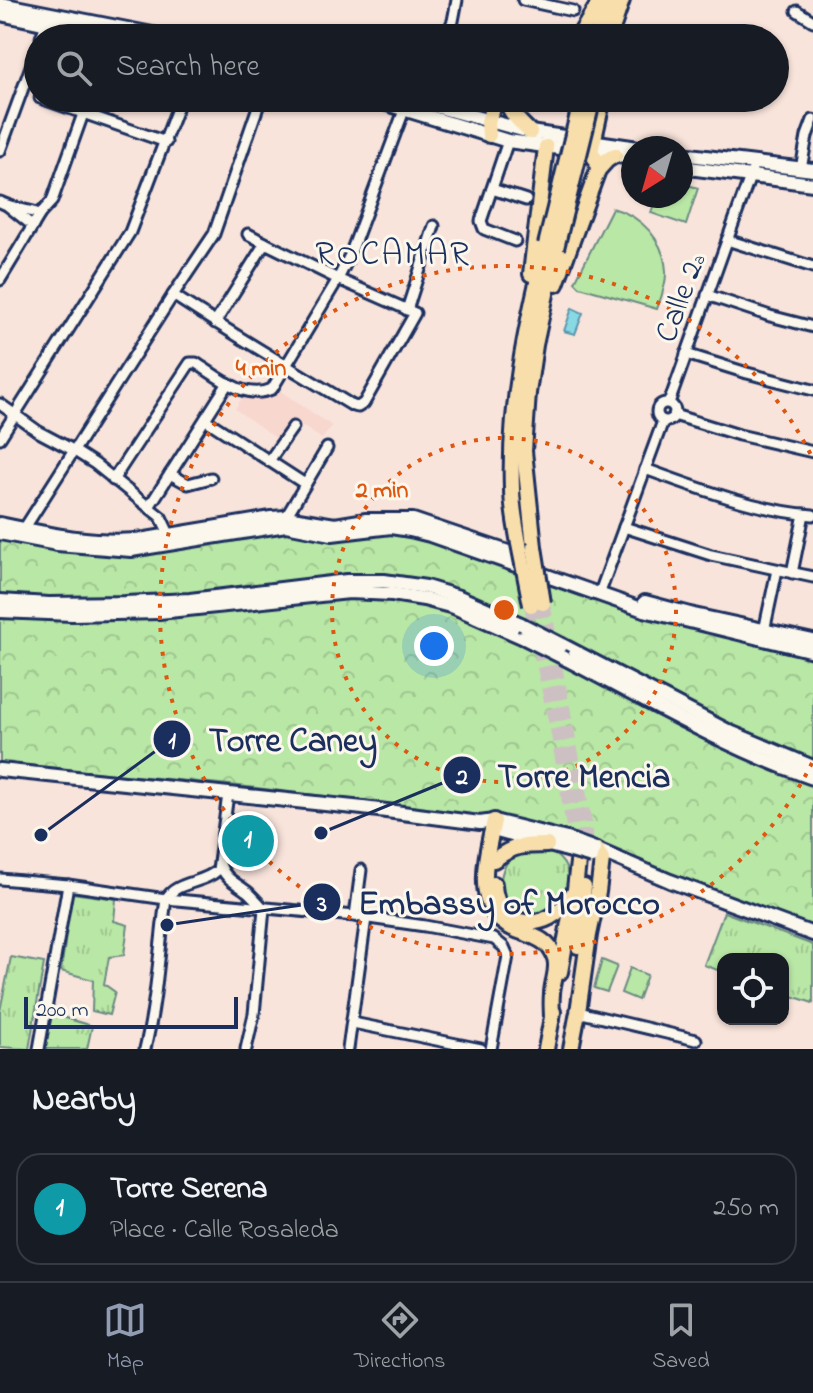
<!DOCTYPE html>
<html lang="en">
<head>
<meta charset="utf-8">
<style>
	:root { --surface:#171b24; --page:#20242c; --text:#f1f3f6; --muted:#9ea1a6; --line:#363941; --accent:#919bb2 }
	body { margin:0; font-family:"Indie Flower",sans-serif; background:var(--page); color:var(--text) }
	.controls { position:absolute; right:24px; bottom:24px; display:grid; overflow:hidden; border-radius:16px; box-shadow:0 2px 6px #0004 }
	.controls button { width:72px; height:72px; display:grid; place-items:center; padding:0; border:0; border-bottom:2px solid var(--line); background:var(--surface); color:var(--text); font:40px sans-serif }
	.compass { position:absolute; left:621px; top:136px; width:72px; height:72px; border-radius:50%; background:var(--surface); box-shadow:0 2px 6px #0004; rotate:217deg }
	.scale { position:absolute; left:24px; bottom:20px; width:214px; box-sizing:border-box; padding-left:8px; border:4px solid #1b2f5e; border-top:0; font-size:22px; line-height:28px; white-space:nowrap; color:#1b2f5e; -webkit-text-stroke:6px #fbf7ec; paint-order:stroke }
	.you { position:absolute; left:434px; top:646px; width:28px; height:28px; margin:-20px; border:6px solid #fff; border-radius:50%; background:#1a73e8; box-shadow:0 0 0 12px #1a73e833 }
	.badge { display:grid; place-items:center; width:52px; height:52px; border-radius:50%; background:var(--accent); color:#fff; font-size:26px; font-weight:700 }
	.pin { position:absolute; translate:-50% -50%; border:4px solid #fff; box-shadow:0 2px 8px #0006 }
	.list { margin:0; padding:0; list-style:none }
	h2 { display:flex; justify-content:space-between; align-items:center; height:104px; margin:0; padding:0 32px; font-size:34px }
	h2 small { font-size:26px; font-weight:400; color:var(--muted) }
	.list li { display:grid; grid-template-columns:52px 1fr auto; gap:24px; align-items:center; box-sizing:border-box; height:112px; margin:0 16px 16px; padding:0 16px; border:2px solid var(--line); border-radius:24px }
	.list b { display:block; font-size:30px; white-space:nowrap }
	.list p { margin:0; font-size:26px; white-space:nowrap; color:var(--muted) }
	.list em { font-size:26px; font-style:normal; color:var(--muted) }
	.icon { flex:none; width:44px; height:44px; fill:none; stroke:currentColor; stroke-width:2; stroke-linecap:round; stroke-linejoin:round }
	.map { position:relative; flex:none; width:813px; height:1049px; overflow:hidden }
	.search { position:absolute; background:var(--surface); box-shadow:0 2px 6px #0004; left:24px; right:24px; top:24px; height:88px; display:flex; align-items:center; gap:20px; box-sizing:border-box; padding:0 28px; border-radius:44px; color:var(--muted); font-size:30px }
	.sheet { height:232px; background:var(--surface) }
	nav { display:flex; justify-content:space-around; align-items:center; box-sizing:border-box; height:112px; border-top:2px solid var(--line); background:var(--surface); font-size:22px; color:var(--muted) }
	nav a { display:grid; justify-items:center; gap:4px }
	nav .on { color:var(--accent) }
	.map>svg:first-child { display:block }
	.built { fill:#f8d7cf }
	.grass { fill:url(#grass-tufts); stroke:#6a8b82; stroke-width:2 }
	.forest { fill:url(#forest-crowns); stroke:#6a8b82; stroke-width:2 }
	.pitch { fill:#b9e7a5; stroke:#6a8b82; stroke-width:2 }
	.water { fill:#88d9e3; stroke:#5c95ae; stroke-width:2 }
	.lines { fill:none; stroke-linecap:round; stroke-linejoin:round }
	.primary-tunnel { stroke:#cdc0c2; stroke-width:14; stroke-dasharray:14 7; stroke-linecap:butt }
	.street-casing { stroke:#1b2f5e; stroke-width:15 }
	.secondary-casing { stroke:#1b2f5e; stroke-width:18 }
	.primary-casing { stroke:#1b2f5e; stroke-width:20 }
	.street { stroke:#fbf7ec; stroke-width:9 }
	.secondary { stroke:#fbf7ec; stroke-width:12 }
	.primary { stroke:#f8deab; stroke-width:14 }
	.secondary-bridge-casing { stroke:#1b2f5e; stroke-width:18; stroke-linecap:butt }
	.primary-bridge-casing { stroke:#1b2f5e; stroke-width:20; stroke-linecap:butt }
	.secondary-bridge { stroke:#fbf7ec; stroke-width:12 }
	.primary-bridge { stroke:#f8deab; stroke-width:14 }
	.ring { fill:none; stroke:#de5710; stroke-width:4; stroke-dasharray:4 8 }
	.labels { text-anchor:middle; stroke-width:6; stroke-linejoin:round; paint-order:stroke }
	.street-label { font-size:32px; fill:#1b2f5e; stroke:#fbf7ec }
	.neighbourhood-label { font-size:34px; letter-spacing:2px; fill:#1b2f5e; stroke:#fbf7ec }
	.centre { fill:#de5710; stroke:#fbf7ec; stroke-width:4 }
	.ring-label { font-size:24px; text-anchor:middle; font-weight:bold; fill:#de5710; stroke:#fbf7ec; stroke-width:6; stroke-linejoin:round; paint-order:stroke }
	.leader { fill:none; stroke:#1b2f5e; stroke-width:3 }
	.callout-dot { fill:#1b2f5e; stroke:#fbf7ec; stroke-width:3 }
	.mark-label { font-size:24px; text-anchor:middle; font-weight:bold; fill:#fff }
	.callout-label { font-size:34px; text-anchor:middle; font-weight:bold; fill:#1b2f5e; stroke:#fbf7ec; stroke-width:6; stroke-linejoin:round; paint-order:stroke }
</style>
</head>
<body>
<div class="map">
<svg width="813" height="1049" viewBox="0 0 813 1049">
	<defs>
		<pattern id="grass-tufts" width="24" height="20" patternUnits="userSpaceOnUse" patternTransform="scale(2)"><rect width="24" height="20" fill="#b9e7a5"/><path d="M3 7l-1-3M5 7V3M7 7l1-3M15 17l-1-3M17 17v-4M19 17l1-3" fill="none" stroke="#9ec690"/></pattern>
		<pattern id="forest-crowns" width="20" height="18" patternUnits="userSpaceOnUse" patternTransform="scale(2)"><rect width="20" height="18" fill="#b9e7a5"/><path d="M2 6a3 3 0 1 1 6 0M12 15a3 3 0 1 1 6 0" fill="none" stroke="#9ec690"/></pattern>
	</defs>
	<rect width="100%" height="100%" fill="#f9e4db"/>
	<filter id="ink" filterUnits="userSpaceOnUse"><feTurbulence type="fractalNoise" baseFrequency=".0125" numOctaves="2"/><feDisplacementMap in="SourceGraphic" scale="16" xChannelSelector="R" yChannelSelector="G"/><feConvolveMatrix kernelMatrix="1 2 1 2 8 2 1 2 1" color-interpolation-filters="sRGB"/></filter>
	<g filter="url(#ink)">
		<!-- built -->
		<path class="built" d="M279,390l53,36 -10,13 -27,-18 -15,20 -45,-32 8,-13 22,1z"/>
		<!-- grass -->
		<g class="grass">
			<circle cx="535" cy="882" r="34"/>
			<path d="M72,893l44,6 -2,22 14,4 -4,30 -15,2 -5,27 11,8 -6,23 -17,-4 1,-31 -32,-9z"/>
			<path d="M724,912l89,33v58l-30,-10v-34h-60v13l-19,-7z"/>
			<path d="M11,957l33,6 -15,86 -29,-2v-36z"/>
			<path d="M52,1014l40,12 -5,23h-42z"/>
		</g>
		<!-- forest -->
		<path class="forest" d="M279,530l122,2 132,43 280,78v273l-248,-91 -67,-16 -79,-12 -189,-22 -230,-22v-226l28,6z"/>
		<!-- pitch -->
		<g class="pitch">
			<path d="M681,183l17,5 -12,37 -35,-12 6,-17h24z"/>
			<path d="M612,208c30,8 52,32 54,63 1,12 -5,27 -9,38l-77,-22 -5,-5z"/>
			<path d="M602,960l15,6 -10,26 -13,-4z"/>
			<path d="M630,968l17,7 -9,25 -17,-7z"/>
		</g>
		<!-- water -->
		<path class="water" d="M572,308l11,5 -8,21 -11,-3z"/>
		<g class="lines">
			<!-- primary-tunnel -->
			<g class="primary-tunnel">
				<path d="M543,603l42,220v39"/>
				<path d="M531,605l27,129 19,118"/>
			</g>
			<!-- street casing -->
			<g class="street-casing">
				<g id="street">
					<path d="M523,0l50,11"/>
					<path d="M797,11l16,10"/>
					<path d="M450,29l19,9"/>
					<path d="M41,38l6,-17"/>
					<path d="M445,38l8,-17 4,-21"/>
					<path d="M40,98l126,44"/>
					<path d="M508,141l-27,80 3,8 31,12"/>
					<path d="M0,151l38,-104"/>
					<path d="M801,169l6,-33 6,-16"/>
					<path d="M492,189l34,11"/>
					<path d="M0,202c12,6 27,8 40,12"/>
					<path d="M8,206l25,20"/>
					<path d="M248,234l17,9"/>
					<path d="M727,240l86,27"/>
					<path d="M0,280l40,-66 12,-13 31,-87"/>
					<path d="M173,295c59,39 119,74 180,111l5,1 6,-4 51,-90 -77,-34 -73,-36 -50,80"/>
					<path d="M707,295l63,21 43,11"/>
					<path d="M407,310l27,-84"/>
					<path d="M686,354l61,19 66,17"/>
					<circle cx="666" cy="412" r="9"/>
					<path d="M669,403l83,-232"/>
					<path d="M0,404l39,28 34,18 22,14 66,53 10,21"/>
					<path d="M674,415l65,20 74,17"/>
					<path d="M206,420l99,64"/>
					<path d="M0,438l130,-206 51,-134"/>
					<path d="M269,461l24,-34"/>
					<path d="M645,469c52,19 113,42 168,46"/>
					<path d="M170,474l18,10 23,-6"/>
					<path d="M113,480l77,-117h6c22,14 49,38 76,26l66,-110 12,-24 56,-150"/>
					<path d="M149,507l79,-124"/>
					<path d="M286,517l41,-69"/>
					<path d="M624,527l87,28 102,22"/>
					<path d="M24,529l149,-234 41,-61 47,-136"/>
					<path d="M792,573l12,-59"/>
					<path d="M599,595l64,-174"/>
					<path d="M763,636l14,-66"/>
					<path d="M220,864c5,16 17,19 29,29 5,5 10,10 15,16"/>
					<path d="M0,879l68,6 98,14 189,17 70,10 69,13 10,8 4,9 -17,93"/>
					<path d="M166,899c10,-18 37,-15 52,-29l10,-76"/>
					<path d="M355,916l6,-46"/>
					<path d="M578,1012l118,28"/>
					<path d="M353,1023l128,26"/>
					<path d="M39,1049l29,-164"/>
					<path d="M145,1049c12,-49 14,-100 21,-150"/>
					<path d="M246,1049l8,-35 10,-105"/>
					<path d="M348,1049l18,-131"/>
				</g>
			</g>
			<!-- secondary casing -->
			<g class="secondary-casing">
				<g id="secondary">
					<path d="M0,4l173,34"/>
					<path d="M0,14l114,24"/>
					<path d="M367,98l141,43 125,17"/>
					<path d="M406,98l124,34 108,16"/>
					<path d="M681,154l132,16"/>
					<path d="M681,167l132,17"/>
					<path d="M0,524c47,10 98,21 146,15l125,-21 15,-1 49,8 31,-5h47l113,38"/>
					<path d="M0,533l57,11 74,6 155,-25 46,9 59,-7 19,3 20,5 214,75 169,41"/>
					<path d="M0,601l49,3 76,-1 65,-3 157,-19h37l42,6 33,10 62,27"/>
					<path d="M645,602l49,13 119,26"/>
					<path d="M0,611l72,3 87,-2 190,-20 43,2 32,5 30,8 68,30"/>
					<path d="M562,645l168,87 83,35"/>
					<path d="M566,659c81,42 161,89 247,119"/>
					<path d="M0,770l363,38 117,15 14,-2 73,18"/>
					<path d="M493,830l71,19"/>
					<path d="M595,849l75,32 143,53"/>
				</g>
			</g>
			<!-- primary casing -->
			<g class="primary-casing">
				<g id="primary">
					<path d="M574,38l7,-5 20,-33"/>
					<path d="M596,38l11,-34"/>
					<path d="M609,38l13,-38"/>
					<path d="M506,98c4,16 13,23 24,34"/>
					<path d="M572,105v-7"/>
					<path d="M489,135l-1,-13 7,-24"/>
					<path d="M598,170l-1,-9 -6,-9 12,-54"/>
					<path d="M531,274l15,-127"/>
					<path d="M556,284l42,-114 9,-10 8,-5"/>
					<path d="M519,544c-3,-18 -7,-36 -7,-55 -3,-83 14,-163 34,-244"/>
					<path d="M534,547l-10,-96 4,-58 7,-48 21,-97"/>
					<path d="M494,821c-9,41 -24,95 28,111 15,5 28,10 33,26 4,12 -3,24 -3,36 -1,8 0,17 0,25"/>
					<path d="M494,860c20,-15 29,-15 53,-15"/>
					<path d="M494,884c1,45 55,52 77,12"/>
					<path d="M578,946l6,-59"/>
					<path d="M560,972l15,-83 3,-27"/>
					<path d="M546,1049l7,-37"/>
					<path d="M571,1049l7,-37 11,-77 9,-43 4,-32 -5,-10"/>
				</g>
			</g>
			<!-- street -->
			<use href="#street" class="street"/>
			<!-- secondary -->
			<use href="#secondary" class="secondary"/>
			<!-- primary -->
			<use href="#primary" class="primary"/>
			<!-- secondary-bridge casing -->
			<g class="secondary-bridge-casing">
				<g id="secondary-bridge">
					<path d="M521,624l41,21"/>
					<path d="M522,637l44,22"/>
					<path d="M567,839l28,10"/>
					<path d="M564,849l28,8"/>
				</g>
			</g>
			<!-- primary-bridge casing -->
			<g class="primary-bridge-casing">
				<g id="primary-bridge">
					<path d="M546,245l36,-147"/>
					<path d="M556,248l37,-150"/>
					<path d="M519,544l12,61"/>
					<path d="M534,547l9,56"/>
				</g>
			</g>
			<!-- secondary-bridge -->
			<use href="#secondary-bridge" class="secondary-bridge"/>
			<!-- primary-bridge -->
			<use href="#primary-bridge" class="primary-bridge"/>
		</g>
	</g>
	<!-- distance rings -->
	<g class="ring">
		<circle cx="504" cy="610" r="172"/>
		<path d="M812 763A344 344 0 1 1 812 457"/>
	</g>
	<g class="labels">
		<!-- street labels -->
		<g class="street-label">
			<text transform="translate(679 297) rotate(-70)" y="11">Calle 2ª</text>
		</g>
		<!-- neighbourhood labels -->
		<g class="neighbourhood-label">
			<text x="393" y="264">ROCAMAR</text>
		</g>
	</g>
	<circle cx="504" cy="610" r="12" class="centre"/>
	<g class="ring-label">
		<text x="261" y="375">4 min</text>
		<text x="382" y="497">2 min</text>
	</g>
	<!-- callouts -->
	<path class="leader" d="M41 835L172 739M321 833L462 775M167 925L322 902"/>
	<g class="callout-dot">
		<circle cx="41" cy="835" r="8"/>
		<circle cx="321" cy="833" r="8"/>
		<circle cx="167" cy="925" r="8"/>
		<circle cx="172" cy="739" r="20"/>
		<circle cx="462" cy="775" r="20"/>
		<circle cx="322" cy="902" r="20"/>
	</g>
	<g class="mark-label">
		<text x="172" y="748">1</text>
		<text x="462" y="784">2</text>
		<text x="322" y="911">3</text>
	</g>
	<g class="callout-label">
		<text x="293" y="751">Torre Caney</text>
		<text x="584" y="787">Torre Mencia</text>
		<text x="509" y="914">Embassy of Morocco</text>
	</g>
</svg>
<div class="controls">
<button><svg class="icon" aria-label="locate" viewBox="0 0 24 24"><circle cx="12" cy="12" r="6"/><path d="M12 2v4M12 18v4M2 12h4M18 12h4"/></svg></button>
</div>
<svg class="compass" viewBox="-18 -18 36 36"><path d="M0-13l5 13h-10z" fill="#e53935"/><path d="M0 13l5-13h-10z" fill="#9ea1a6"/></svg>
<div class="scale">200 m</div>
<div class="you"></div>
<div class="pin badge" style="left:248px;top:841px;background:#0f9aa8">1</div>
<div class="search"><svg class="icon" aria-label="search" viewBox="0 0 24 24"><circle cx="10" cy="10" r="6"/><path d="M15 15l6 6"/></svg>Search here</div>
</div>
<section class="sheet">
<h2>Nearby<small></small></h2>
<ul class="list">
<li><span class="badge" style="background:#0f9aa8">1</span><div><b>Torre Serena</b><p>Place · Calle Rosaleda</p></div><em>250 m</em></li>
</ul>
</section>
<nav>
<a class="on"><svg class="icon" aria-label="map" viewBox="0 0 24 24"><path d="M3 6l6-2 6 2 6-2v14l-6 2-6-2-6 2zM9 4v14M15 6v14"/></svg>Map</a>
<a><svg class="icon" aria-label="directions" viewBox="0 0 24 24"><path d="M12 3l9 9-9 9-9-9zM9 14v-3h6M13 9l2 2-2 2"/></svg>Directions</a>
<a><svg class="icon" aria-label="saved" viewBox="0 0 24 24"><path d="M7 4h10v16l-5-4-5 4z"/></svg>Saved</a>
</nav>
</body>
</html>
